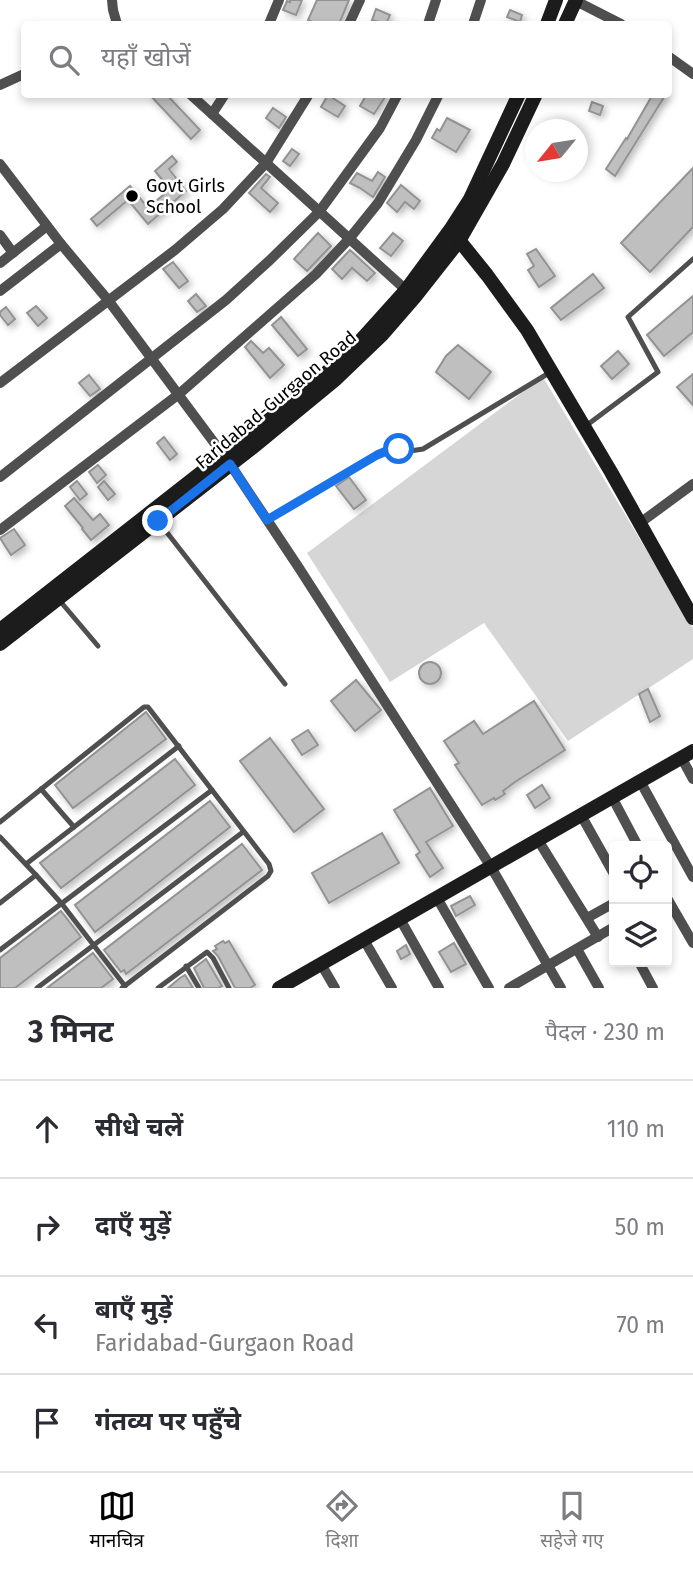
<!DOCTYPE html>
<html lang="hi">
<head>
<meta charset="utf-8">
<style>
	:root { --surface:#fff; --page:#f7f7f7; --text:#2b2b33; --muted:#7c7c81; --line:#e1e1e2; --accent:#000 }
	body { margin:0; font-family:"Fira Sans","Noto Sans Devanagari",sans-serif; background:var(--page); color:var(--text) }
	.controls { position:absolute; right:21px; bottom:21px; display:grid; overflow:hidden; border-radius:7px; box-shadow:0 4px 10px #0003 }
	.controls button { width:63px; height:63px; display:grid; place-items:center; padding:0; border:0; border-bottom:2px solid var(--line); background:var(--surface); color:var(--text); font:35px sans-serif }
	.compass { position:absolute; left:525px; top:119px; width:63px; height:63px; border-radius:50%; background:var(--surface); box-shadow:0 4px 10px #0003; rotate:240deg }
	.stop { position:absolute; width:21px; height:21px; margin:-16px; border:5px solid #1a73e8; border-radius:50%; background:#fff }
	.stop.end { background:#1a73e8; border-color:#fff; box-shadow:0 2px 7px #0008 }
	.list { margin:0; padding:0; list-style:none }
	h2 { display:flex; justify-content:space-between; align-items:center; height:91px; margin:0; padding:0 28px; font-size:30px }
	h2 small { font-size:23px; font-weight:400; color:var(--muted) }
	.list li { display:grid; grid-template-columns:46px 1fr auto; gap:21px; align-items:center; box-sizing:border-box; height:98px; padding:0 28px; border-top:2px solid var(--line) }
	.list b { display:block; font-size:26px; white-space:nowrap }
	.list p { margin:0; font-size:23px; white-space:nowrap; color:var(--muted) }
	.list em { font-size:23px; font-style:normal; color:var(--muted) }
	.icon { flex:none; width:38px; height:38px; fill:none; stroke:currentColor; stroke-width:2; stroke-linecap:round; stroke-linejoin:round }
	.map { position:relative; flex:none; width:693px; height:988px; overflow:hidden }
	.search { position:absolute; background:var(--surface); box-shadow:0 4px 10px #0003; left:21px; right:21px; top:21px; height:77px; display:flex; align-items:center; gap:18px; box-sizing:border-box; padding:0 24px; border-radius:7px; color:var(--muted); font-size:26px }
	.sheet { height:483px; background:var(--surface) }
	nav { display:flex; justify-content:space-around; align-items:center; box-sizing:border-box; height:98px; border-top:2px solid var(--line); background:var(--surface); font-size:19px; color:var(--muted) }
	nav a { display:grid; justify-items:center; gap:4px }
	nav .on { color:var(--accent) }
	.map>svg:first-child { display:block }
	.green { fill:#d6d6d6 }
	.building { fill:#bfbfbf; stroke:#939393; stroke-width:2; filter:url(#shadow) }
	.lines { fill:none; stroke-linecap:round; stroke-linejoin:round }
	.lane { stroke:#4f4f4f; stroke-width:5 }
	.street { stroke:#4f4f4f; stroke-width:10 }
	.secondary { stroke:#1c1c1c; stroke-width:14 }
	.route { stroke:#1a73e8; stroke-width:9 }
	.poi-dot { fill:#000; stroke:#fff; stroke-width:2.5 }
	.labels { text-anchor:middle; stroke-width:5; stroke-linejoin:round; paint-order:stroke }
	.poi-label { font-size:18px; fill:#000; stroke:#fff; text-anchor:start }
	.street-label { font-size:18px; fill:#000; stroke:#fff }
</style>
</head>
<body>
<div class="map">
<svg width="693" height="988" viewBox="0 0 693 988">
	<defs>
		<filter id="shadow"><feDropShadow dx="3" dy="3" stdDeviation="3.5" flood-color="#0004"/></filter>
	</defs>
	<rect width="100%" height="100%" fill="#fff"/>
	<!-- green -->
	<path class="green" d="M543,377l150,251v31l-125,82 -84,-118 -94,59 -83,-129z"/>
	<!-- building -->
	<g class="building">
		<path d="M290,0h12l-6,15 -13,-5 4,-9 3,1z"/>
		<path d="M317,0h32l-10,24h-23l-8,-4z"/>
		<path d="M376,9l14,6 -4,9 -14,-4z"/>
		<path d="M510,10l12,5 -2,7 -13,-5z"/>
		<path d="M149,94h17l34,36 -9,9z"/>
		<path d="M367,94h20l-13,20 -14,-8z"/>
		<path d="M653,94h13l-51,82 -9,-7 20,-31 1,1z"/>
		<path d="M328,95l17,11 -7,11 -17,-10z"/>
		<path d="M592,102l11,4 -3,9 -11,-4z"/>
		<path d="M273,108l13,9 -7,11 -13,-10z"/>
		<path d="M447,118l23,12 -14,22 -24,-14 5,-9 3,2z"/>
		<path d="M292,149l7,5 -9,12 -7,-5z"/>
		<path d="M172,156l5,6 -8,7 17,22 -38,33 -20,-24 -31,26 -6,-7 39,-33 18,22 22,-19 -15,-18z"/>
		<path d="M693,168v59l-43,45 -29,-29z"/>
		<path d="M378,172l7,5 -12,20 -13,-9 -10,-5 7,-10 15,8z"/>
		<path d="M266,174l4,3 -9,11 17,15 -8,9 -21,-19z"/>
		<path d="M401,185l19,16 -6,8 -9,-7 -8,10 -10,-9z"/>
		<path d="M318,233l13,13 -24,25 -13,-12z"/>
		<path d="M393,233l10,8 -12,15 -11,-8z"/>
		<path d="M536,249l19,27 -16,11 -11,-17 6,-4 -7,-12z"/>
		<path d="M350,250l25,23 -8,8 -15,-13 -10,11 -10,-10z"/>
		<path d="M173,262l15,19 -9,7 -16,-19z"/>
		<path d="M593,274l11,14 -43,32 -10,-12z"/>
		<path d="M196,294l10,12 -9,6 -9,-11z"/>
		<path d="M693,296v36l-29,24 -17,-21z"/>
		<path d="M36,306l11,12 -9,8 -11,-13z"/>
		<path d="M6,307l9,12 -7,6 -8,-10v-3z"/>
		<path d="M281,317l26,32 -9,7 -26,-31z"/>
		<path d="M251,341l12,12 6,-5 15,17 -14,13 -25,-31z"/>
		<path d="M458,345l33,27 -22,27 -33,-27 10,-16z"/>
		<path d="M618,351l11,13 -17,15 -11,-13z"/>
		<path d="M693,374v31l-16,-18z"/>
		<path d="M89,375l11,14 -10,7 -11,-13z"/>
		<path d="M164,437l13,17 -7,6 -13,-17z"/>
		<path d="M98,465l8,10 -9,8 -8,-11z"/>
		<path d="M349,477l17,23 -12,9 -18,-23z"/>
		<path d="M77,481l10,13 -7,6 -10,-13z"/>
		<path d="M104,481l11,13 -7,6 -10,-13z"/>
		<path d="M74,498l19,22 7,-6 9,11 -18,15 -9,-11 1,-1 -18,-22z"/>
		<path d="M14,529l11,16 -14,10 -11,-17z"/>
		<circle cx="430" cy="673" r="11"/>
		<path d="M356,680l25,30 -26,21 -24,-30z"/>
		<path d="M648,689l12,27 -10,6 -11,-28z"/>
		<path d="M534,701l31,49 -50,32 -12,9 2,3 -10,6 -1,-2 -12,7 -27,-40 4,-2 -15,-22 30,-20 9,13z"/>
		<path d="M146,712l20,27 -93,69 -18,-23z"/>
		<path d="M308,730l10,15 -16,10 -10,-15z"/>
		<path d="M270,738l54,71 -30,23 -54,-71z"/>
		<path d="M175,759l20,26 -134,103 -21,-25z"/>
		<path d="M542,785l8,13 -15,10 -8,-13z"/>
		<path d="M430,788l23,38 -27,16 17,26 -13,9 -14,-22 4,-3 -26,-42z"/>
		<path d="M210,801l20,26 -135,105 -20,-27z"/>
		<path d="M382,833l17,30 -70,40 -17,-30z"/>
		<path d="M242,844l20,26 -136,104 -2,-4 -3,2 -17,-22z"/>
		<path d="M470,896l5,9 -19,11 -5,-10z"/>
		<path d="M61,911l20,26 -66,51h-15v-30z"/>
		<path d="M223,941l2,2 4,-2 26,44 -5,3h-15l-17,-32 -5,-5 4,-2 -2,-3z"/>
		<path d="M454,943l12,21 -15,8 -12,-20z"/>
		<path d="M406,945l4,9 -9,5 -4,-8z"/>
		<path d="M93,953l20,26 -12,9h-54z"/>
		<path d="M206,959l16,27 -4,2h-14l-10,-20z"/>
		<path d="M185,975l8,13h-25l12,-10z"/>
	</g>
	<g class="lines">
		<!-- lane -->
		<g class="lane">
			<path d="M587,425l71,-53 -30,-55 65,-58"/>
			<path d="M267,520l110,-65 12,-5 21,1 13,-2 126,-76"/>
			<path d="M158,521l127,163"/>
			<path d="M60,601l38,45"/>
			<path d="M41,789l33,38"/>
			<path d="M0,822l144,-115h4l121,157 2,7 -3,5 -146,112"/>
			<path d="M0,837l36,38 26,29 63,82"/>
			<path d="M26,864l153,-118"/>
			<path d="M0,903l36,-28"/>
			<path d="M0,950l212,-160"/>
			<path d="M186,966l13,22"/>
			<path d="M37,988l206,-156"/>
			<path d="M158,988l49,-36 6,6 16,30"/>
		</g>
		<!-- street -->
		<g class="street">
			<path d="M112,0l1,10 4,14"/>
			<path d="M574,0l47,24"/>
			<path d="M269,24l10,-24"/>
			<path d="M349,24l11,-24"/>
			<path d="M428,24l8,-24"/>
			<path d="M473,24l8,-24"/>
			<path d="M668,56l25,18"/>
			<path d="M0,85l24,-11"/>
			<path d="M190,94l216,196"/>
			<path d="M212,114l13,-20"/>
			<path d="M0,164l61,80 47,56 122,164 69,104 192,299 70,121"/>
			<path d="M0,235l13,18"/>
			<path d="M0,263l47,-37"/>
			<path d="M0,291l61,-47"/>
			<path d="M0,383l175,-133 48,-41 43,-46 43,-69"/>
			<path d="M0,477l226,-177 44,-40 49,-48 61,-84 18,-34"/>
			<path d="M640,523l53,-39"/>
			<path d="M0,530l179,-136 137,-120 33,-35 29,-36 38,-63 23,-46"/>
			<path d="M681,757l12,22"/>
			<path d="M640,781l53,96"/>
			<path d="M612,797l26,49"/>
			<path d="M581,815l33,59"/>
			<path d="M538,840l60,97"/>
			<path d="M437,898l52,90"/>
			<path d="M667,898l26,45"/>
			<path d="M587,918l27,-15"/>
			<path d="M400,919l39,69"/>
			<path d="M364,940l28,48"/>
			<path d="M577,949l22,39"/>
			<path d="M639,962l14,26"/>
			<path d="M321,964l14,24"/>
			<path d="M509,988l105,-61"/>
		</g>
		<!-- secondary -->
		<g class="secondary">
			<path d="M547,24l9,-24"/>
			<path d="M565,24l11,-24"/>
			<path d="M454,234l33,41 40,55 84,142 82,146"/>
			<path d="M0,630l313,-245 48,-45 45,-50 44,-60 20,-31 49,-105"/>
			<path d="M0,644l252,-196 84,-69 46,-44 33,-38 44,-56 44,-77 33,-70"/>
			<path d="M279,988l414,-237"/>
		</g>
	</g>
	<g class="lines">
		<!-- route -->
		<path class="route" d="M158,521l72,-57 37,56 110,-65 12,-5 10,-1"/>
	</g>
	<!-- markers -->
	<circle class="poi-dot" cx="132" cy="196" r="7"/>
	<g class="labels">
		<!-- poi labels -->
		<g class="poi-label">
			<text x="146" y="192">Govt Girls<tspan x="146" dy="21">School</tspan></text>
		</g>
		<!-- street labels -->
		<g class="street-label">
			<text transform="translate(276 400) rotate(-40)" y="6">Faridabad-Gurgaon Road</text>
		</g>
	</g>
</svg>
<div class="controls">
<button><svg class="icon" aria-label="locate" viewBox="0 0 24 24"><circle cx="12" cy="12" r="6"/><path d="M12 2v4M12 18v4M2 12h4M18 12h4"/></svg></button>
<button><svg class="icon" aria-label="layers" viewBox="0 0 24 24"><path d="M12 4l9 5-9 5-9-5zM3 14l9 5 9-5"/></svg></button>
</div>
<svg class="compass" viewBox="-18 -18 36 36"><path d="M0-13l5 13h-10z" fill="#e53935"/><path d="M0 13l5-13h-10z" fill="#7c7c81"/></svg>
<div class="stop" style="left:399px;top:449px"></div>
<div class="stop end" style="left:158px;top:521px"></div>
<div class="search"><svg class="icon" aria-label="search" viewBox="0 0 24 24"><circle cx="10" cy="10" r="6"/><path d="M15 15l6 6"/></svg>यहाँ खोजें</div>
</div>
<section class="sheet">
<h2>3 मिनट<small>पैदल · 230 m</small></h2>
<ul class="list">
<li><svg class="icon" aria-label="ahead" viewBox="0 0 24 24"><path d="M12 20V5M6 11l6-6 6 6"/></svg><div><b>सीधे चलें</b></div><em>110 m</em></li>
<li><svg class="icon" aria-label="right" viewBox="0 0 24 24"><path d="M7 20v-9h11M14 6l5 5-5 5"/></svg><div><b>दाएँ मुड़ें</b></div><em>50 m</em></li>
<li><svg class="icon" aria-label="left" viewBox="0 0 24 24"><path d="M17 20v-9H6M10 6l-5 5 5 5"/></svg><div><b>बाएँ मुड़ें</b><p>Faridabad-Gurgaon Road</p></div><em>70 m</em></li>
<li><svg class="icon" aria-label="arrive" viewBox="0 0 24 24"><path d="M6 21V4h12l-3 4 3 4H6"/></svg><div><b>गंतव्य पर पहुँचे</b></div></li>
</ul>
</section>
<nav>
<a class="on"><svg class="icon" aria-label="map" viewBox="0 0 24 24"><path d="M3 6l6-2 6 2 6-2v14l-6 2-6-2-6 2zM9 4v14M15 6v14"/></svg>मानचित्र</a>
<a><svg class="icon" aria-label="directions" viewBox="0 0 24 24"><path d="M12 3l9 9-9 9-9-9zM9 14v-3h6M13 9l2 2-2 2"/></svg>दिशा</a>
<a><svg class="icon" aria-label="saved" viewBox="0 0 24 24"><path d="M7 4h10v16l-5-4-5 4z"/></svg>सहेजे गए</a>
</nav>
</body>
</html>
